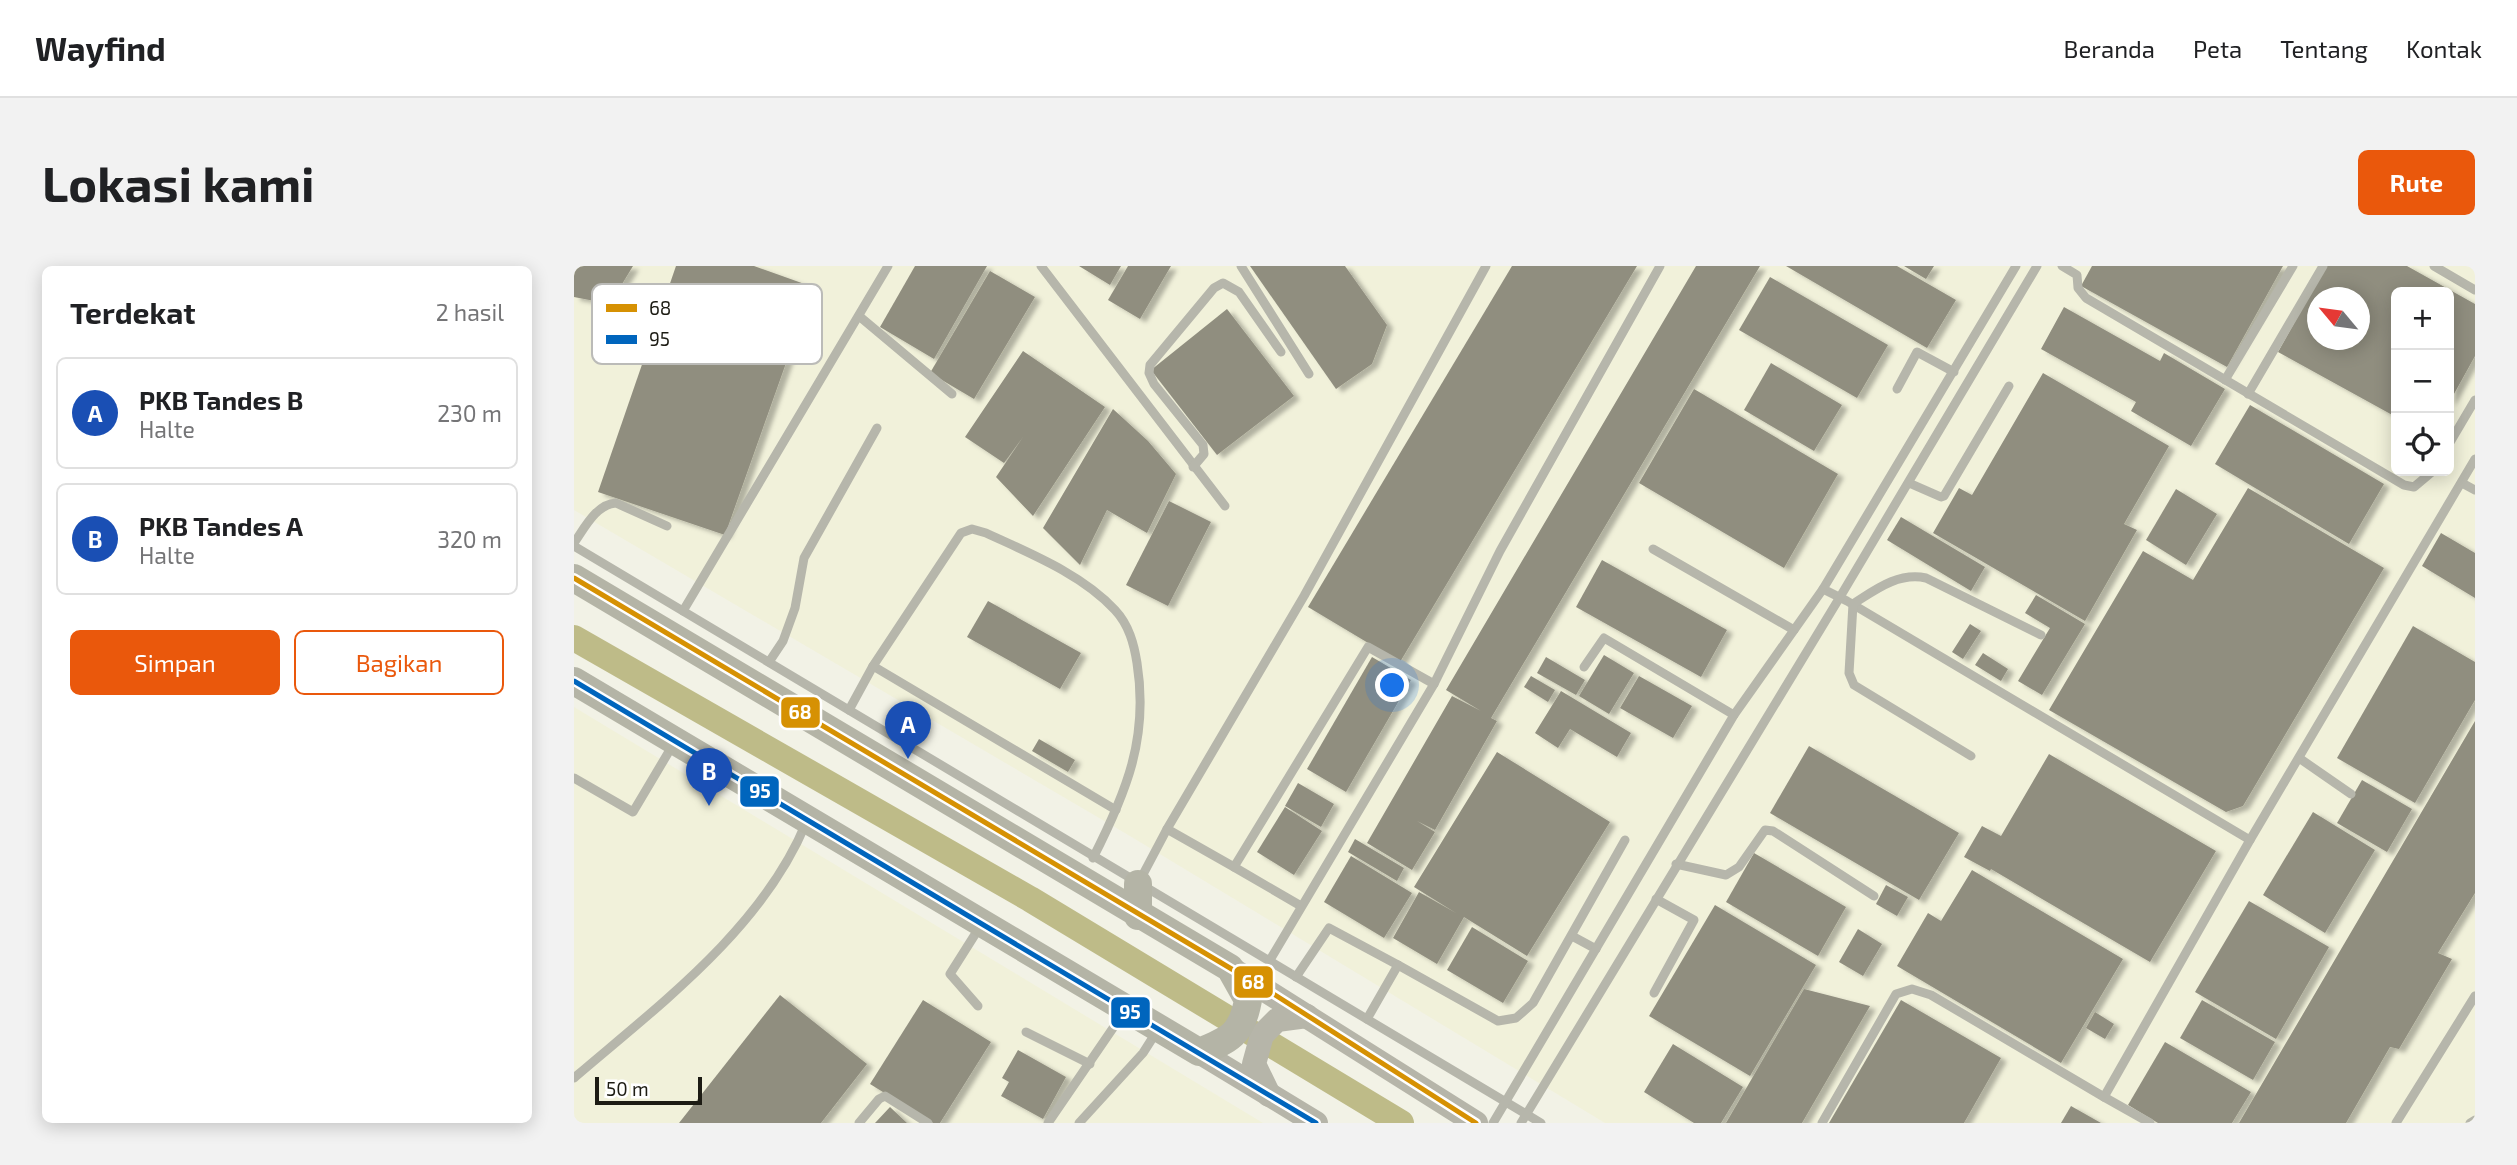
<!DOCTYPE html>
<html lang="id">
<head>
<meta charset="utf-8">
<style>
	:root { --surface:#fff; --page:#f2f2f2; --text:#202124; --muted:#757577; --line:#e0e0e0; --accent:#ea580c }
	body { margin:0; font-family:"Exo 2",sans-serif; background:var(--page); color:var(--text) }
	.controls { position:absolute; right:21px; top:21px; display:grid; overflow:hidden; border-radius:10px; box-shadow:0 4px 18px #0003 }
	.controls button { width:63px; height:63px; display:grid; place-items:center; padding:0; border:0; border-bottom:2px solid var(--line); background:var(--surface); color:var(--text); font:35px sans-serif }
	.compass { position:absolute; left:1733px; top:21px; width:63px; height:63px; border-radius:50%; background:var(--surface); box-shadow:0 4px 18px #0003; rotate:299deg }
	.scale { position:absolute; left:21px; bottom:18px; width:107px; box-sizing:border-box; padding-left:7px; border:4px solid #1d1c14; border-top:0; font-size:19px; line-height:24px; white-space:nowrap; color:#1d1c14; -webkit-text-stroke:5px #fff; paint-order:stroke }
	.you { position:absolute; left:819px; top:420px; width:24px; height:24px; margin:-18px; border:5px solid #fff; border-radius:50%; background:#1a73e8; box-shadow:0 0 0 10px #1a73e833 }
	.badge { display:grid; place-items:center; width:46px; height:46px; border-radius:50%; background:var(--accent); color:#fff; font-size:23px; font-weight:700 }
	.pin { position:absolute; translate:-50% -58px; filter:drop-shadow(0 2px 4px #0008) }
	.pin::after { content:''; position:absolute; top:37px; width:24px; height:21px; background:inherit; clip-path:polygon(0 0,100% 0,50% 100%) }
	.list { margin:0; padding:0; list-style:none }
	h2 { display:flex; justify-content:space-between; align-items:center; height:91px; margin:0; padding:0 28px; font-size:30px }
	h2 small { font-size:23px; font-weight:400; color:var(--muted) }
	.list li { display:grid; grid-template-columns:46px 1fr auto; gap:21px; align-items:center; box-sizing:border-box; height:112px; margin:0 14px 14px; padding:0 14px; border:2px solid var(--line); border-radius:10px }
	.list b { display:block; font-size:26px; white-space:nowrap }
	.list p { margin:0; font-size:23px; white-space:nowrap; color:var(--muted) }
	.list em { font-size:23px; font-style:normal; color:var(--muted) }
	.actions { display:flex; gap:14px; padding:21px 28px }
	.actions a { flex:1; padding:16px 0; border:2px solid var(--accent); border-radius:10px; text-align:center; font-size:24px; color:var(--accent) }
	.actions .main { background:var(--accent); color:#fff }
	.icon { flex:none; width:38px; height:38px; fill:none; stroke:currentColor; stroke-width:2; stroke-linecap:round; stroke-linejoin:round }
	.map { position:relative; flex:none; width:1901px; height:857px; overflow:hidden; border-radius:10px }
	header { display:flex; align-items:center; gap:42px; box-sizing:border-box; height:98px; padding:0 35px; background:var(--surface); border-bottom:2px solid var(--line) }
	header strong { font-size:33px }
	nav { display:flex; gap:38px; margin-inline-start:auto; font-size:24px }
	.intro { display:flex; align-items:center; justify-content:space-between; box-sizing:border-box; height:168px; padding:0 42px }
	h1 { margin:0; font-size:49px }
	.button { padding:18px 32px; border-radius:10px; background:var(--accent); color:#fff; font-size:24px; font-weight:700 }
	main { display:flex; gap:42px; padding:0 42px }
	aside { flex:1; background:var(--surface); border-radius:10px; box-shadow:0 4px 18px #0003 }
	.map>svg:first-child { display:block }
	.built { fill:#f1f1da; fill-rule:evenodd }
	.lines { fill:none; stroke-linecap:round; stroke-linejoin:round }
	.river { stroke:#bebb88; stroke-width:26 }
	.building { fill:#908e7f; fill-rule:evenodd; filter:url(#shadow) }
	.service { stroke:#b6b6ab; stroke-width:9 }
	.secondary { stroke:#b6b5a9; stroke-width:24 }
	.trunk { stroke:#b4b4a6; stroke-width:28 }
	.bus-1-casing { stroke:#fff; stroke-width:10 }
	.bus-2-casing { stroke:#fff; stroke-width:10 }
	.bus-1 { stroke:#d69103; stroke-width:5 }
	.bus-2 { stroke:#0065bd; stroke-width:5 }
	.key { fill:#fff; stroke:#bbbbb8; stroke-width:2 }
	.key-label { font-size:19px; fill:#1d1c14 }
	.line-badge { stroke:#fff; stroke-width:2.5 }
	.badge-label { font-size:19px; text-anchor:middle; font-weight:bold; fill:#fff }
</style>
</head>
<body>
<header>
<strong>Wayfind</strong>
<nav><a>Beranda</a><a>Peta</a><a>Tentang</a><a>Kontak</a></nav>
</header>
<div class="intro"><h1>Lokasi kami</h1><a class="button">Rute</a></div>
<main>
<aside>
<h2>Terdekat<small>2 hasil</small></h2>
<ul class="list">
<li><span class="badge" style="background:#1a4fb4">A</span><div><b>PKB Tandes B</b><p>Halte</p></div><em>230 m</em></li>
<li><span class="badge" style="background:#1a4fb4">B</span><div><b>PKB Tandes A</b><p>Halte</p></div><em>320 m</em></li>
</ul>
<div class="actions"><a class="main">Simpan</a><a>Bagikan</a></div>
</aside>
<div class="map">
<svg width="1901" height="857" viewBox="0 0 1901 857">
	<defs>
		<filter id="shadow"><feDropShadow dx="6" dy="3.5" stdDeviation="2" flood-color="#0004"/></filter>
	</defs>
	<rect width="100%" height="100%" fill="#f2f2e6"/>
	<!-- built -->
	<g class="built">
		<path d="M0,0h1901v857h-870l-475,-287 -556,-326zM1822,26h53v179h-53zM1744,32h42v42h-42z"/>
		<path d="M0,441l689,416h-689z"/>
	</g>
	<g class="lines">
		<!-- river -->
		<path class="river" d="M0,372l456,261 371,224"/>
	</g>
	<!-- building -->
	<g class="building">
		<path d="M0,0h59l-23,38 -36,-7z"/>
		<path d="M102,0h78l59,21 -88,248 -127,-43z"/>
		<path d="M341,0h72l-53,93 -54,-32z"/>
		<path d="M505,0h42l-11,19z"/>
		<path d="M554,0h43l-31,53 -32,-19z"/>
		<path d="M676,0h95l42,59 -15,39 -36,25z"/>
		<path d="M938,0h125l-237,396 -92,-55z"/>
		<path d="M1122,0h64l-269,452 6,3 -62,109 -18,-9 18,11 -23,38 -45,-27 85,-147 29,15 -35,-21z"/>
		<path d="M1212,0h111l59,34 -29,48z"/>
		<path d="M1330,0h30l-8,13z"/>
		<path d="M1518,0h191l-56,101 -146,-81z"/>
		<path d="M1752,0h81l68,38v52l-26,47v-111h-53v125l-118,-65zM1744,32h42v42h-42z"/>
		<path d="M416,5l45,26 -61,102 -44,-26z"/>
		<path d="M1196,11l118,68 -31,53 -118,-68z"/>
		<path d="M1490,41l96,54 4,-8 61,36 -34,57 -60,-35 5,-9 -95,-53z"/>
		<path d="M653,43l67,87 -77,59 -66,-85z"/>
		<path d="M449,85l82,56 -72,109 -37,-39 27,-40 -19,26 -39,-26z"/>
		<path d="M1197,97l71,42 -28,46 -70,-41z"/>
		<path d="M1469,107l126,73 -45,78 13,6 -52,91 -152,-88 26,-45 13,7z"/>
		<path d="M1120,123l144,85 -54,94 -145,-85z"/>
		<path d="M1676,139l134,79 -35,60 -134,-80z"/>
		<path d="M539,143l35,32 28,33 -29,59 -40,-23 -27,55 -37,-37z"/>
		<path d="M1674,222l136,80 -141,238 -17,6 -177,-102 94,-159 50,29z"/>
		<path d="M1602,223l41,25 -31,51 -40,-25z"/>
		<path d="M595,235l42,21 -43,84 -42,-21z"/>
		<path d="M1327,251l84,50 -14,24 -84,-51z"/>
		<path d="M1867,267l34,20v45l-53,-32z"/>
		<path d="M1028,294l125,70 -26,47 -125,-70z"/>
		<path d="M1462,329l49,29 -43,71 -24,-14 32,-53 -25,-15z"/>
		<path d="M414,335l93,52 -21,36 -93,-52z"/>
		<path d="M1396,358l11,7 -18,28 -11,-7z"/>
		<path d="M1839,360l62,36v38l-60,103 -78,-45z"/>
		<path d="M1409,387l25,16 -7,12 -26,-16z"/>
		<path d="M1030,389l30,18 -25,41 -30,-18z"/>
		<path d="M798,391l39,23 -65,112 -39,-23z"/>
		<path d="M972,391l39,23 -9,15 -39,-22z"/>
		<path d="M957,410l24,14 -7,12 -24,-15z"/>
		<path d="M1065,410l53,30 -19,32 -53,-30z"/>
		<path d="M987,425l70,42 -14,24 -47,-28 -12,19 -23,-15z"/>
		<path d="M1901,455v172l-37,60 14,6 -53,90 -9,-2 -44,76h-107z"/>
		<path d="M465,473l36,21 -7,12 -36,-21z"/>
		<path d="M1235,480l150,87 -40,67 -149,-87z"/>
		<path d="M923,486l113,70 -83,134 -63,-39 -27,47 -44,-26 26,-46 37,21 -42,-26z"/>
		<path d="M1475,488l167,97 -66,111 -159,-93 -1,2 -26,-14 18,-31 19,10z"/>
		<path d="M1788,514l50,29 -25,43 -50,-29z"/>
		<path d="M724,517l36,21 -13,23 -36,-21z"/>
		<path d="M711,541l37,24 -28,44 -37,-23z"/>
		<path d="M1739,546l62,38 -50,83 -62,-38z"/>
		<path d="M781,573l49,29 -7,13 -49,-29z"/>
		<path d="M1180,587l92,54 -28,49 -92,-54z"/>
		<path d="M777,590l61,37 -28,45 -60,-36z"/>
		<path d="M1398,604l151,89 -62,104 -164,-97 31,-53 13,8z"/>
		<path d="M1312,619l22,12 -11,19 -21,-12z"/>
		<path d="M1675,635l80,46 -53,92 -81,-47z"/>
		<path d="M1141,639l101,60 -66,111 -101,-60z"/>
		<path d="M898,661l56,34 -25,42 -56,-33z"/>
		<path d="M1284,663l24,15 -19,32 -24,-14z"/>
		<path d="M1230,723l66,17 -68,117h-76z"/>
		<path d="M206,729l87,69 -46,59h-142z"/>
		<path d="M349,734l68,42 -51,81h-7l-63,-39z"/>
		<path d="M1327,734l100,58 -37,65h-135z"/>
		<path d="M1628,734l73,42 -22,38 -73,-42z"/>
		<path d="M1521,746l19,12 -9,15 -19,-11z"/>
		<path d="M1591,776l86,50 -19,31h-74l-30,-18z"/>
		<path d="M1099,778l70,43 -22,36h-27l-50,-31z"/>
		<path d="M444,784l48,27 -23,42 -42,-23 8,-14 -7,-4z"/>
		<path d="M1497,840l30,17h-40z"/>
		<path d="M316,841l17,16h-32z"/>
	</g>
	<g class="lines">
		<!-- service -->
		<g class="service">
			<path d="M467,0l184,240"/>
			<path d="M667,0l68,108"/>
			<path d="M1488,0l15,9 1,13 8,10 318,187 10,2 19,-16"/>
			<path d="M1860,0l41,24"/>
			<path d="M285,50l93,78"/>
			<path d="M1651,114l68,-114"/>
			<path d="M1323,123l20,-37 37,20"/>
			<path d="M1674,128l75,-128"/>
			<path d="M1875,178l26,-44"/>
			<path d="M619,201l11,-13 -1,-9 -49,-61 -5,-11 1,-8 64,-77 9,-5 16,9 42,60"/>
			<path d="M1335,217l32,14 3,-1 65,-110"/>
			<path d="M1888,217l13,7"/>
			<path d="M0,277c10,-14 22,-39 42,-40l51,23"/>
			<path d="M0,280l967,577"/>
			<path d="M1079,283l141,81"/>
			<path d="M1249,323l24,12 403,239"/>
			<path d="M109,345l205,-345"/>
			<path d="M195,396l14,-21 12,-33 9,-50 73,-130"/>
			<path d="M299,400l243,144"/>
			<path d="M1010,401l20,-29 130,77"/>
			<path d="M275,444l24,-44 88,-133 11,-4 14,4c43,20 96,41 129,77 14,15 19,34 22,53 12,75 -11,130 -44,195"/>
			<path d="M1397,490l-117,-71 -5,-12 4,-69c22,-14 45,-32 73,-26l115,57"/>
			<path d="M1725,492l52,36"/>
			<path d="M0,512l59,34 41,-69"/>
			<path d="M593,563l67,38 134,-220 66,37"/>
			<path d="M1102,598l50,11 13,-8 26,-37 8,1 101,65"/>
			<path d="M660,601l67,39"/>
			<path d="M565,616l28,-53 137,-233 182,-330"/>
			<path d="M998,670l24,13"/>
			<path d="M696,694l164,-276 66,-133 160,-285"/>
			<path d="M722,711l33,-49 69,37"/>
			<path d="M1080,727l40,-73 -38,-21"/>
			<path d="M404,740l-28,-32 31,-49"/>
			<path d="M793,753l31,-54 100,56 18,-3 17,-15 92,-163"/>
			<path d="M452,766l64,32"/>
			<path d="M0,812c85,-73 188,-149 232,-255"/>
			<path d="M285,857l20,-24 6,-3 43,27"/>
			<path d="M474,857l76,-111"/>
			<path d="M505,857l64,-70 14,-22"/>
			<path d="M919,857l241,-408 89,-126 193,-323"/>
			<path d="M947,857l319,-526 197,-331"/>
			<path d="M1248,857l74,-129 16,-5 19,6 173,102"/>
			<path d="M1576,857l-46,-26 146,-257 225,-381"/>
			<path d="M1822,857l79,-127"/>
			<path d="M1896,857l5,-3"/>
		</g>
		<!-- secondary -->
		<g class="secondary">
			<path d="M656,702l246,155"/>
			<path d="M625,786l117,71"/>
			<path d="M695,829l-15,-31 8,-29 15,-15 30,-4"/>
		</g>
		<!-- trunk -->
		<g class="trunk">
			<path d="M0,312l656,390 18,32c-6,35 -19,40 -49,52l-625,-371"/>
			<path d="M564,650v-32"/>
		</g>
		<!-- bus-1 casing -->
		<g class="bus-1-casing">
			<path id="bus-1" d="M0,312l698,415 204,130"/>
		</g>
		<!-- bus-2 casing -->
		<g class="bus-2-casing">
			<path id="bus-2" d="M0,415l742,442"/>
		</g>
		<!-- bus-1 -->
		<use href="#bus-1" class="bus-1"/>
		<!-- bus-2 -->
		<use href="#bus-2" class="bus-2"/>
	</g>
	<!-- legend -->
	<rect x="18" y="18" width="230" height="80" rx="10" class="key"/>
	<rect x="32" y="38" width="31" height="8" fill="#d69103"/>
	<rect x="32" y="69" width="31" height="9" fill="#0065bd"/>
	<g class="key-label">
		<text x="75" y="49">68</text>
		<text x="75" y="80">95</text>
	</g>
	<g class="line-badge">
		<rect x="206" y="430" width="41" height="33" rx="7" fill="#d69103"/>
		<rect x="165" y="509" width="41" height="33" rx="7" fill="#0065bd"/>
		<rect x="659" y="699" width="41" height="34" rx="7" fill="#d69103"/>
		<rect x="536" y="730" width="41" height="33" rx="7" fill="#0065bd"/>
	</g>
	<g class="badge-label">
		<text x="226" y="453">68</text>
		<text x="186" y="532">95</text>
		<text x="679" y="723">68</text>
		<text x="556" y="753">95</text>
	</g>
</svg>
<div class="controls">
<button>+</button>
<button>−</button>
<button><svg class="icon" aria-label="locate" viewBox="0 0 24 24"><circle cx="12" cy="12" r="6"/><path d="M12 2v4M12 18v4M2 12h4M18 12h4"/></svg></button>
</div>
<svg class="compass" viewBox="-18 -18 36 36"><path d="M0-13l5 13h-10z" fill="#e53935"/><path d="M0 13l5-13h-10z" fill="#757577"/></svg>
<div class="scale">50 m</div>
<div class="you"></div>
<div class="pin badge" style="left:334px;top:493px;background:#1a4fb4">A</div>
<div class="pin badge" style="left:135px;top:540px;background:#1a4fb4">B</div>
</div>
</main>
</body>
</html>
